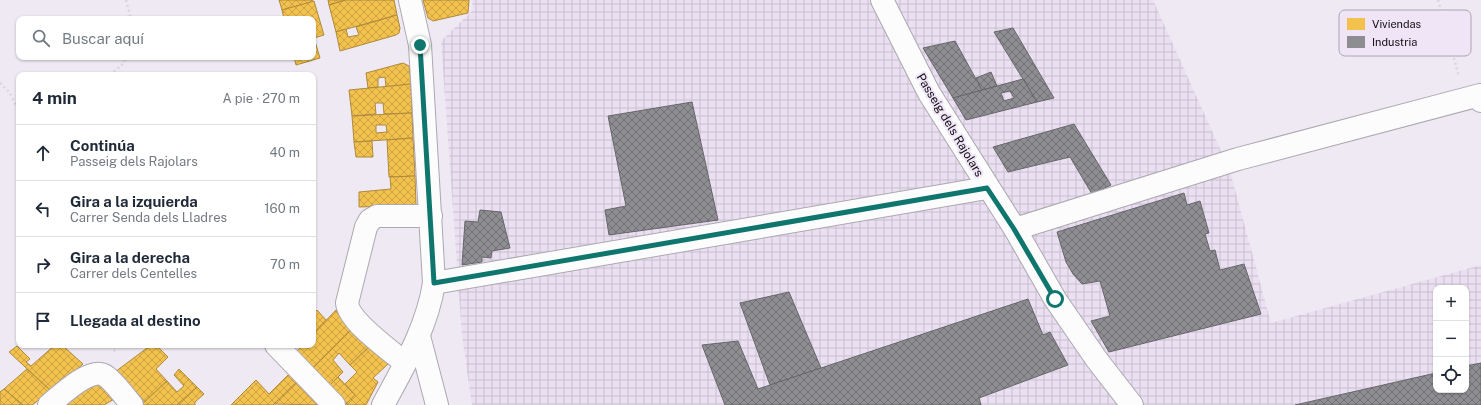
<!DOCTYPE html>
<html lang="es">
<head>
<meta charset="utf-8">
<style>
	:root { --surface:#fff; --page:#f2f2f3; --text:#1f2937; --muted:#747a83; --line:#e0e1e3 }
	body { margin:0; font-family:"Public Sans",sans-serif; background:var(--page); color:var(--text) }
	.controls { position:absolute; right:12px; bottom:12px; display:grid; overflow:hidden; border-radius:8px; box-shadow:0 1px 3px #0004 }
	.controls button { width:36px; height:36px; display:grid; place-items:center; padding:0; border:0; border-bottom:1px solid var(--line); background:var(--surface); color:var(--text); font:20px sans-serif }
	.stop { position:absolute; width:12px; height:12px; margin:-9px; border:3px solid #0f766e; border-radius:50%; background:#fff }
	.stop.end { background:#0f766e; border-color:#fff; box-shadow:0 1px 4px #0008 }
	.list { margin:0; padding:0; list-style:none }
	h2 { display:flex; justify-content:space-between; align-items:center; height:52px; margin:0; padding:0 16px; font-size:17px }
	h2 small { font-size:13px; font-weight:400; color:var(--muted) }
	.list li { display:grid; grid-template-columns:26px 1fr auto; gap:12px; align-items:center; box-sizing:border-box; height:56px; padding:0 16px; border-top:1px solid var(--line) }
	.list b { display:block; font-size:15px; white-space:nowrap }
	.list p { margin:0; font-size:13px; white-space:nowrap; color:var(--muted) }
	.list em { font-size:13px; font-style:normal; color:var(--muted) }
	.icon { flex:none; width:22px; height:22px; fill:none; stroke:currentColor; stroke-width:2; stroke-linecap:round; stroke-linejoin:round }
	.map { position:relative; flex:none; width:1481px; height:405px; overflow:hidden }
	.search { position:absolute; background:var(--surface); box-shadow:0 1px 3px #0004; left:16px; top:16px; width:300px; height:44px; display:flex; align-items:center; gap:10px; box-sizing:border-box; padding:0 14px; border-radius:8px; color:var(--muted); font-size:15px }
	.panel { position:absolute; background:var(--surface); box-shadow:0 1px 3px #0004; left:16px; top:72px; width:300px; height:276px; border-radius:8px }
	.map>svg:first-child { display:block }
	.industrial { fill:url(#industrial-grid); fill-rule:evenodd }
	.homes { fill:url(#homes-cross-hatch); stroke:#ae8a3b; fill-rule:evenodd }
	.industry { fill:url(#industry-cross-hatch); stroke:#67666b; fill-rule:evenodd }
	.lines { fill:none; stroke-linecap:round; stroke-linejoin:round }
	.minor-casing { stroke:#aca8b0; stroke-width:24 }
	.path { stroke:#d9d7da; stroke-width:2.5; stroke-dasharray:2 3; stroke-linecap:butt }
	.minor { stroke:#fcfcfd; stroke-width:22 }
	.route { stroke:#0f766e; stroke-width:5 }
	.labels { text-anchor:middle; stroke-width:4; stroke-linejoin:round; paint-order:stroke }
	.street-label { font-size:12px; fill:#0e0b10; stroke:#efe5f7 }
	.key { fill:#efe5f7; stroke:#aca4b2; stroke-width:1 }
	.key-label { font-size:11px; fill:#0e0b10 }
</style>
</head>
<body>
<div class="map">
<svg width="1481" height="405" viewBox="0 0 1481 405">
	<defs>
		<pattern id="industrial-grid" width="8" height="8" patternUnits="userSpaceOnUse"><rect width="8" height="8" fill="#ebe0f2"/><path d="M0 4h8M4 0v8" fill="none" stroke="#c8bfce"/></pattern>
		<pattern id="homes-cross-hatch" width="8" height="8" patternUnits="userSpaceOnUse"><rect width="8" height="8" fill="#f2c14e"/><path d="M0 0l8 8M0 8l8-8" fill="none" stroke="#cea443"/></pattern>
		<pattern id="industry-cross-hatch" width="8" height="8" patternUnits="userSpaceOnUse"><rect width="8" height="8" fill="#8d8d92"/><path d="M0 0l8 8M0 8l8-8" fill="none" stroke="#727176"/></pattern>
	</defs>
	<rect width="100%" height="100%" fill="#eee9f3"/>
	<!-- industrial -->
	<path class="industrial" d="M472,0h681l77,171 41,152 210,-58v140h-1009l-10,-69 -21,-295 32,-31zM1436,288h30v102h-30z"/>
	<!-- homes -->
	<g class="homes">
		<path d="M279,0h33l1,2 -31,8z"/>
		<path d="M328,0h18l-17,5z"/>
		<path d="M346,0h48l3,15 -61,17 -7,-27z"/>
		<path d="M423,0h46l-1,13 -35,8 -5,-3z"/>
		<path d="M314,1l10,34 -10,3 6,20 -24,7 -2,-8h19v-38h-29l-2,-9z"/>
		<path d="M397,15l3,13 -1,5 -3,2 -56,16 -4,-19 10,-3 2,8 11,-2 -3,-8z"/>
		<path d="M403,63l6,3 2,18 -25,3 -1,-10 -7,1v9l-10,1 -2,-15z"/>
		<path d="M411,84l1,29 -28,1 -1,-11h-8l1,11 -24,2 -3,-26z"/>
		<path d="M412,113l1,25 -59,4 -2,-26zM376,125h10l1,7 -11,1z"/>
		<path d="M413,138l2,38 -26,1 -2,-37z"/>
		<path d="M372,141l1,16h-17l-2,-15z"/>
		<path d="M415,176l1,29 -57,2v-15l32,-3 -1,-12z"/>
		<path d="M317,310l9,10 -13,14v-22l1,1z"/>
		<path d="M336,310l17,18 -40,40 -16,-17 6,-6h10v-11z"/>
		<path d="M353,328l17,18 -20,19 -11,-12 -6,7 10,12 -14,14 -16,-18z"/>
		<path d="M55,345h7l21,19 -32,27 -42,-39 8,-6 13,13 -4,3 5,4z"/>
		<path d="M151,345h5l12,12 -12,12 11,12 -26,24 -30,-30z"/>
		<path d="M370,346l18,18 -15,14 5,4 -12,23h-18l-2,-1 9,-9 -10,-11 12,-12 -7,-7z"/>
		<path d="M27,369l24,22 -19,14h-9l-19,-16z"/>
		<path d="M179,369l18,18 -20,18h-36l26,-24 10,11 7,-6 -10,-11z"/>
		<path d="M291,372l8,8 -26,25h-42l25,-25 13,14z"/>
		<path d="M338,377l17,18 -9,9 -17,-18z"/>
		<path d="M299,380l23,25 -48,-1z"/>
		<path d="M98,381l18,17 -12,7h-39z"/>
		<path d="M197,387l7,7 -9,8v3h-18z"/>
		<path d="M4,389l19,16h-23v-13z"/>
	</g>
	<!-- industry -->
	<g class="industry">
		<path d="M1013,28l41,70 -17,4 -43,-70z"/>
		<path d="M955,41l27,49 -29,8 -30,-50z"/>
		<path d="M991,72l6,14 -15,4 -6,-12z"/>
		<path d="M1023,79l14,23 -71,18 -13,-22zM1010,91l4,7 -10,3 -3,-8z"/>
		<path d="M692,102l26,118 -109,15 -4,-25 21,-4 -18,-90z"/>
		<path d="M1074,124l37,61 -19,9 -22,-37 -62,15 -15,-25z"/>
		<path d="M1184,193l3,12 13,-4 9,32 -4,1 5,17 5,-1 5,20 24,-6 17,50 -152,38 -18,-31 19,-5 -10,-35 -18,3 -9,-10 -7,-12 -9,-30z"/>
		<path d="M480,210l21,2 9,36 -18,3 -1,7 -9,-1v5l-20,3 3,-44 13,1z"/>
		<path d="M789,292l32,76 -51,17 -30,-82z"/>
		<path d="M1028,299l15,36 7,-3 18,33 -89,33 2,7h-256l-23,-60 36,-4 20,48z"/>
		<path d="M1481,363v42h-186l141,-32v17h30v-24z"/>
	</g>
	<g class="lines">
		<!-- minor casing -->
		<g class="minor-casing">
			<g id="minor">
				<path d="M882,0l47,93 86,136 40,70 42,61 35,45"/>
				<path d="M1015,229l223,-70 242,-64 1,6"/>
				<path d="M434,283l553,-95"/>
				<path d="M419,336l18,69"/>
				<path d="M276,345l58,60"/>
				<path d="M405,363c-15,-13 -56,-41 -58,-60l19,-76 4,-7 7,-4h54"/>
				<path d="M49,405c11,-9 41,-38 55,-30 9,5 21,22 28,30"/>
				<path d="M383,405c21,-39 44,-77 51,-122l-14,-238 -10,-45"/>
			</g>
		</g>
		<!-- path -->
		<g class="path">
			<path d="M126,0l5,19"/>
			<path d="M1438,0l21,77"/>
			<path d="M110,75l14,-12 1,-6"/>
			<path d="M0,83l10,10 9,19"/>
			<path d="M112,345l4,9"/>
		</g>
		<!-- minor -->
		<use href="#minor" class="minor"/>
	</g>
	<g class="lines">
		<!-- route -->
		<path class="route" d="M420,45l14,238 553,-95 27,41 41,70"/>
	</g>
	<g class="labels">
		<!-- street labels -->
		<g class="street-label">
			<text transform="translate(950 125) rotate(59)" y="4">Passeig dels Rajolars</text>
		</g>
	</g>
	<!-- legend -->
	<rect x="1339" y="10" width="132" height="46" rx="6" class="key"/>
	<rect x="1347" y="18" width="18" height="12" fill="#f2c14e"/>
	<rect x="1347" y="36" width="18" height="12" fill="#8d8d92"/>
	<g class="key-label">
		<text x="1372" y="28">Viviendas</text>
		<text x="1372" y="46">Industria</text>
	</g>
</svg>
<div class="controls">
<button>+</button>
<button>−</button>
<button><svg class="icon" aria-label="locate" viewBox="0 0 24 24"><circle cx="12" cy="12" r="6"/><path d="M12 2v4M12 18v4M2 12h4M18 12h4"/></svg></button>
</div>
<div class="stop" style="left:1055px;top:299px"></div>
<div class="stop end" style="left:420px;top:45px"></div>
<div class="search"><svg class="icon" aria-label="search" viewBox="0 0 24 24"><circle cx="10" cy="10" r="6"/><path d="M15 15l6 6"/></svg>Buscar aquí</div>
<section class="panel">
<h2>4 min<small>A pie · 270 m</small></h2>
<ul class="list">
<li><svg class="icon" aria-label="ahead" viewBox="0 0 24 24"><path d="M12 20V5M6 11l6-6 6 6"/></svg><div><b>Continúa</b><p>Passeig dels Rajolars</p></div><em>40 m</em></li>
<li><svg class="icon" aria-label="left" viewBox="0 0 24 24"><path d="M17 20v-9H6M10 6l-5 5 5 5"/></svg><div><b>Gira a la izquierda</b><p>Carrer Senda dels Lladres</p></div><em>160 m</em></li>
<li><svg class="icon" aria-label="right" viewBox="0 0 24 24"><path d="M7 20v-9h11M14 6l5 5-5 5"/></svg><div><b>Gira a la derecha</b><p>Carrer dels Centelles</p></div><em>70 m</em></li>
<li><svg class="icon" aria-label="arrive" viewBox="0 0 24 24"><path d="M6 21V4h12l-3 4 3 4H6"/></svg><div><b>Llegada al destino</b></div></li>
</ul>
</section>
</div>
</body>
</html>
